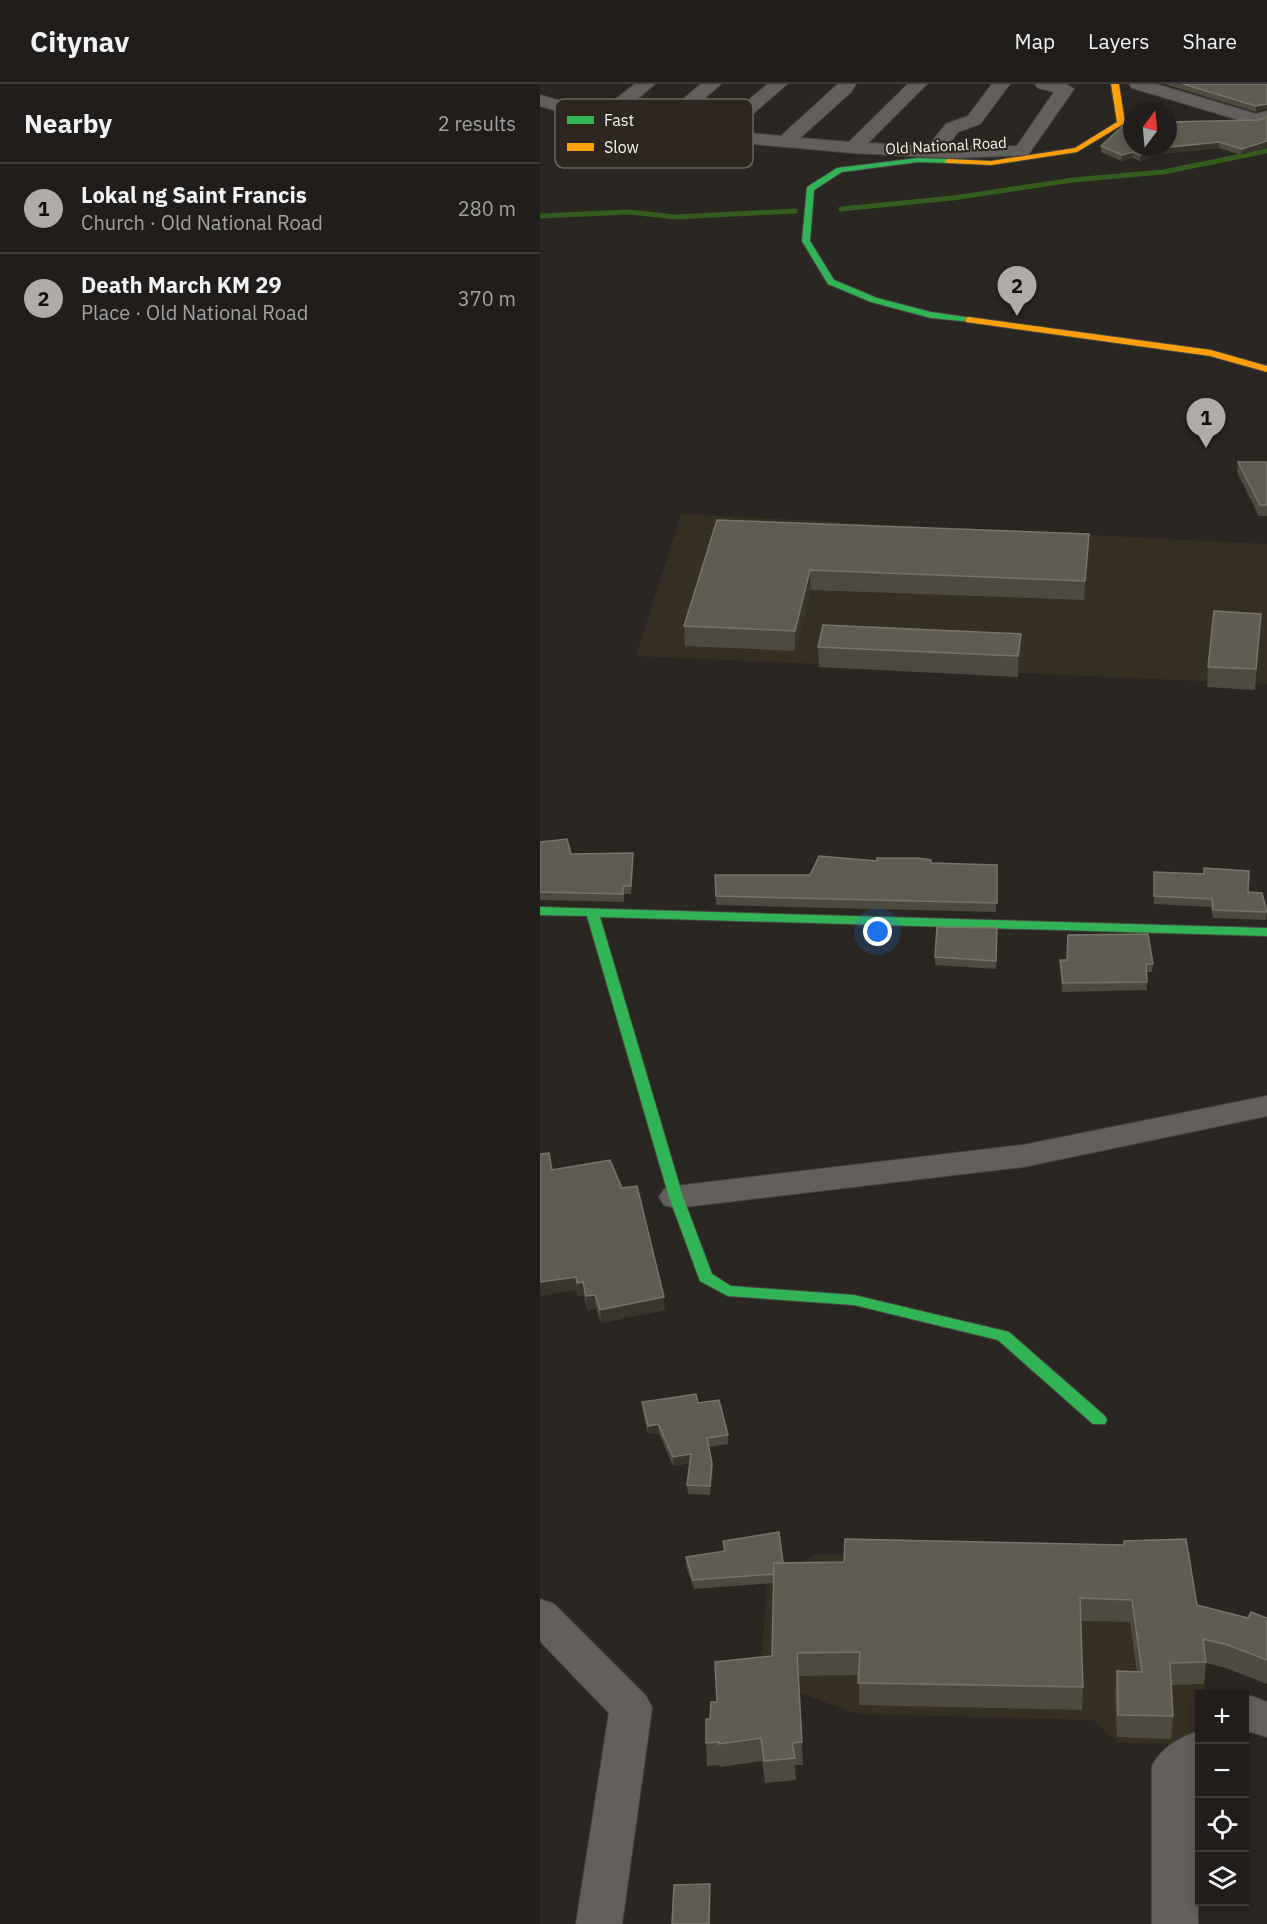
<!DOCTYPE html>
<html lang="en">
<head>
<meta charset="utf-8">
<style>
	:root { --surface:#201d1a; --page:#2d2a27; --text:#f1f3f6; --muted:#a2a2a2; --line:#3d3b39; --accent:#afaca7 }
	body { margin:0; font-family:"IBM Plex Sans",sans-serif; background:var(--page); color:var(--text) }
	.controls { position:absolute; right:18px; bottom:18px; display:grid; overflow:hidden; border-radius:0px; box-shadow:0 3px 9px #0003 }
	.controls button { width:54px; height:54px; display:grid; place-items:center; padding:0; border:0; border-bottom:2px solid var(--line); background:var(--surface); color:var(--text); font:30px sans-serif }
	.compass { position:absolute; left:583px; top:18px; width:54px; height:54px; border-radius:50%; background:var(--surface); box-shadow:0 3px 9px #0003; rotate:16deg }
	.you { position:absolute; left:338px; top:848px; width:21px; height:21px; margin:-15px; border:4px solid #fff; border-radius:50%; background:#1a73e8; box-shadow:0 0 0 9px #1a73e833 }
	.badge { display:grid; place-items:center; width:39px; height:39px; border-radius:50%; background:var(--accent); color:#111; font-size:20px; font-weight:700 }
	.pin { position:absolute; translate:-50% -50px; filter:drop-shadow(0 2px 3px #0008) }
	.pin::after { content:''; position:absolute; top:32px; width:21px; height:18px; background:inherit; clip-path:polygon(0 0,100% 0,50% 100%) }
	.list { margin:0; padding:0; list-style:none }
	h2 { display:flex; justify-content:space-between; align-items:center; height:78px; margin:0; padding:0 24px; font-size:26px }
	h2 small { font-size:20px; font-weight:400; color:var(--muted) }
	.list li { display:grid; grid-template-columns:39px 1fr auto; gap:18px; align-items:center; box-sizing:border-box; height:90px; padding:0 24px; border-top:2px solid var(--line) }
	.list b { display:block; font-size:22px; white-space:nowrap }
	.list p { margin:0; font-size:20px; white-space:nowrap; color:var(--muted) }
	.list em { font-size:20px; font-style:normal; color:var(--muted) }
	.icon { flex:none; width:33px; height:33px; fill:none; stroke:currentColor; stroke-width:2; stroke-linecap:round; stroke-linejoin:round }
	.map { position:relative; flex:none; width:727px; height:1840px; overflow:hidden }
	header { display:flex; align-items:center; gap:36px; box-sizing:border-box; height:84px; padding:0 30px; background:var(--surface); border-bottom:2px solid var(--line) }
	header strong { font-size:28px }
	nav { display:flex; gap:33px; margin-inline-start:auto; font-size:21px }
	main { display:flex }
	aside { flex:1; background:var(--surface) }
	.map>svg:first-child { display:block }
	.built { fill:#372f22 }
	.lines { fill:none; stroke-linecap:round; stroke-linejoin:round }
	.stream { stroke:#325d1c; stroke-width:5 }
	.street-casing { stroke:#484542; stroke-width:2 }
	.fast-casing { stroke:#484542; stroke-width:2 }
	.slow-casing { stroke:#484542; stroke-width:2 }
	.street { fill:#625f5c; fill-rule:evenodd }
	.fast { fill:#30b455; fill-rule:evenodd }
	.slow { fill:#ff9f0a; fill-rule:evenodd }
	.wall { fill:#4d4b3f }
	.shaded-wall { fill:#37352c }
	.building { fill:#5f5d52; stroke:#77746a; stroke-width:1.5 }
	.labels { text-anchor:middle; stroke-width:4.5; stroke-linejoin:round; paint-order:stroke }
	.far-street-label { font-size:15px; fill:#f7f3ee; stroke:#2d2720 }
	.key { fill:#2d2720; stroke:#6a645e; stroke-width:1.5 }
	.key-label { font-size:16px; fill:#f7f3ee }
</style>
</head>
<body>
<header>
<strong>Citynav</strong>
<nav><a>Map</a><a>Layers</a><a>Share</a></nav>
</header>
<main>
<aside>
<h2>Nearby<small>2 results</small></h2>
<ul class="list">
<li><span class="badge">1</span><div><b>Lokal ng Saint Francis</b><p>Church · Old National Road</p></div><em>280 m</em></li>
<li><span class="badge">2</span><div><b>Death March KM 29</b><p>Place · Old National Road</p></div><em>370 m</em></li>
</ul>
</aside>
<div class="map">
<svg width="727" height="1840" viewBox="0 0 727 1840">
	<rect width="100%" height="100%" fill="#2a2723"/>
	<!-- built -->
	<g class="built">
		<path d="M141,430l586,30v140l-631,-28z"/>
		<path d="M650,1467l16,143h-6l-1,50 -80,-1 -26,-23 -235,-6 -98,-35 7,-93 48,-31z"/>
	</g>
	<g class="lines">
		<!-- stream -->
		<g class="stream">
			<path d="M301,125l112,-11 120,-18 90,-8 104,-21"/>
			<path d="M0,132l90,-4 45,5 120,-6"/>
		</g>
		<!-- street casing -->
		<g class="street-casing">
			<g id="street">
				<path d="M95,0h20l-32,27 41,4 37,-31h20l-38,33 40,4 45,-37h19l-49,43 10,6 33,3 57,-52h18l-5,8 -51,46 49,4 59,-58h19l-59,59 60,3 18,-22 22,-8 24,-32h18l-30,40 -22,8 -11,15h5l65,-1 37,-54 -16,-4 -3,-4h31l8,5 -46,66 -76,3 -99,-5 -110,-10 -21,-11 -143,-15 -39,-11v-11l41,12 22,2z"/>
				<path d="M589,0h27l100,30 11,-3v10l-18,2 -117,-35z"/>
				<path d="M727,1012v20l-244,51 -347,41 -12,-3 -5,-8 5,-8 12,-3 347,-41z"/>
				<path d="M0,1515l14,5 92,92 6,12 -30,216h-46l33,-211 -69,-72z"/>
				<path d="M711,1612l16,6v35l-16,-5 -7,2v-36z"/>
				<path d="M660,1647v40l-4,3 2,150h-46v-158c10,-19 28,-29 48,-35z"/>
			</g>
		</g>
		<!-- fast casing -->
		<g class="fast-casing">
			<g id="fast">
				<path d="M378,74l30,1 4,2 -4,2 -30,-1 -76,10 -28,18 -4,51 24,39 43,18 54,14 41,6v4l-41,-4 -60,-16 -43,-18 -26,-43 5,-54 30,-19z"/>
				<path d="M0,823l727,21v8l-667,-19 83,280 29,77 19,12 123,9 155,37 96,84 2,4 -2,4h-12l-95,-84 -144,-35 -126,-9 -28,-15 -31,-84 -82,-281 -47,-1z"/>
			</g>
		</g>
		<!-- slow casing -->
		<g class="slow-casing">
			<g id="slow">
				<path d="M571,0h8l6,39 -48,29 -86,13 -43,-2 -4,-2 4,-2 43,2 84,-13 42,-26z"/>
				<path d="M429,233l242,33 56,16v6l-57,-16 -244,-34v-4z"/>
			</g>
		</g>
		<!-- street -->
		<use href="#street" class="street"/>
		<!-- fast -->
		<use href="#fast" class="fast"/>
		<!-- slow -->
		<use href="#slow" class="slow"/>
	</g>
	<!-- wall -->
	<g class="wall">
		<path d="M624,0h103l-11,28z"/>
		<path d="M727,32v31l-26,8 -22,-7 -58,6 -21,7 -8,-3 -11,3 -20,-9v-6l159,-26z"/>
		<path d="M698,378h29v54h-8l-22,-44z"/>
		<path d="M177,436l372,34 -5,46 -273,-10 -16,61 -110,-5 -1,-20z"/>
		<path d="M721,530l-6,76 -48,-3 1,-20z"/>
		<path d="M481,550v20l-3,23 -199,-10 -1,-20z"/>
		<path d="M0,758l31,12 62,7 -2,33h-7v8l-84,-2z"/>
		<path d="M337,777l120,4 -1,47 -280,-7 -1,-30h95z"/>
		<path d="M614,788l94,20 19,20 -1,8 -53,-2 -2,-11 -57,-3z"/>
		<path d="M457,844l-1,41 -61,-4v-8z"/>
		<path d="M520,876l93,4 -1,8h-5v18l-85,2 -2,-24z"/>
		<path d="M0,1070l12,16 113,140 -64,13 -5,-15 -9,2 -3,-15 -6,1 -1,-6 -37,6z"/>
		<path d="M102,1318l56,1 30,32v9l-19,3 3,16 1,9 -3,23 -22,-1 -1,-9 3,-22 -17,3 -14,-33 -11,1 -5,-23z"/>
		<path d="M183,1457l60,22 61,-1 279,-17 1,-4 73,64 51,13h19v66l-41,-16 -20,-5 -2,21 -33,1 2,31 -2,23 -54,-2 -2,-43 2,-23 20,1 -7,-50 -49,-1 2,66 -1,23 -223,-5v-30l-61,1 5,89h-8l1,15 -31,3 -3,-22 -42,6v-2l-13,1 -1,-23 4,-24 7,-17 55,-46 2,-73 -80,6 -8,-23v-9l38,-6z"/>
	</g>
	<!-- shaded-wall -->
	<g class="shaded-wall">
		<path d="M727,20v5l-11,3v-6z"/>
		<path d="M727,57v6l-26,8 1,-6z"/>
		<path d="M679,58v6l-58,6 -21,7v-6l21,-7z"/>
		<path d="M593,68l-1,6 -11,3 1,-6z"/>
		<path d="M549,450v20l-5,46 1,-19z"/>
		<path d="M270,486l1,20 -16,61v-20z"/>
		<path d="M481,550v20l-3,23v-21z"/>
		<path d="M36,1193l1,13 -37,6v-14z"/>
		<path d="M43,1198l1,13 -6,1 -1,-13z"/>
		<path d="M55,1211l1,13 -9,2 -1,-14z"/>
		<path d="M124,1213l1,13 -64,13 -1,-13z"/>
		<path d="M118,1340l1,9 -11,1v-8z"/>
		<path d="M151,1370v9l-18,3v-9z"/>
		<path d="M172,1379l1,9 -3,23v-9z"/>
		<path d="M170,1800v40h-1z"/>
	</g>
	<!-- building -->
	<g class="building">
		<path d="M643,0h84v20l-11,2z"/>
		<path d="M727,32v25l-25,8 -23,-7 -58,6 -21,7 -7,-3 -11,3 -21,-9 25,-23h6v24h36v-25l92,-2z"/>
		<path d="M698,378h29v43h-7z"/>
		<path d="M177,436l372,14 -4,47 -275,-11 -15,61 -111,-5z"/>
		<path d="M674,527l47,3 -5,55 -48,-2z"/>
		<path d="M283,541l198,9 -3,22 -200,-9z"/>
		<path d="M27,755l4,15 62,-1 -2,33h-8v8l-83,-2v-50z"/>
		<path d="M279,772l58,5v-3h41l13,2v3l66,2v38l-281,-7 -1,-21h95z"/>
		<path d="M664,784l45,3 -1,21 14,1 5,19 -54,-2 -1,-11 -58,-3v-24l50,2z"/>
		<path d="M397,843l60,1 -1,33 -61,-4z"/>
		<path d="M608,850l5,30h-7l1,18 -84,1 -3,-23h7l1,-25z"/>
		<path d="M9,1069l3,17 58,-10 12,28 15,-2 27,111 -64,13 -5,-15 -9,1 -3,-14 -6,1 -1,-6 -36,5v-128z"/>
		<path d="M156,1310l2,9 21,-3 9,35 -21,3 5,25 -2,23 -23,-1 4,-31 -18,3 -15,-33 -10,2 -6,-24z"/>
		<path d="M239,1448l4,31h-9v11l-81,6 -7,-23 39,-6 -2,-10z"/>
		<path d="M305,1455l279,6v-4l62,-2 11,66 51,13 3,-6 16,6v42l-39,-15 -25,-6 3,23 -36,1 3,53 -55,-1 -1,-44 25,1 -10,-72 -52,-2 3,89 -225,-4 2,-31 -63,1 5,89 -10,1 3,15 -31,3 -3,-23 -42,6v-2l-13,1v-24h4l1,-17h6l-2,-40 57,-6 2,-93 70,-1z"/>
		<path d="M170,1800l-1,40h-37l2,-39z"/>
	</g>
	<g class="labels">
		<!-- far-street labels -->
		<g class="far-street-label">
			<text transform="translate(406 62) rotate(-3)" y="5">Old National Road</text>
		</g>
	</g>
	<!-- legend -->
	<rect x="15" y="15" width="198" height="69" rx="9" class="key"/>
	<rect x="27" y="32" width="27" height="8" fill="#30b455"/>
	<rect x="27" y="59" width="27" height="8" fill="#ff9f0a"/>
	<g class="key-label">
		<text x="64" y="42">Fast</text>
		<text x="64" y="69">Slow</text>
	</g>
</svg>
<div class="controls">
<button>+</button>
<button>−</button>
<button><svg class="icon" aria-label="locate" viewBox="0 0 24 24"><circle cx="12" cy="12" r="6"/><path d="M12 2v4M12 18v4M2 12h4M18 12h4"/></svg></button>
<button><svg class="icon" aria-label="layers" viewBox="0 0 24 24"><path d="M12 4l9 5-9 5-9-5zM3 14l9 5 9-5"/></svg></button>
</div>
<svg class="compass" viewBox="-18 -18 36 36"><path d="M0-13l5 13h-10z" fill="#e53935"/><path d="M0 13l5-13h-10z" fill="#a2a2a2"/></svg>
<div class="you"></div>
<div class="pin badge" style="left:666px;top:364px">1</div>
<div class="pin badge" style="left:477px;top:232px">2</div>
</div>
</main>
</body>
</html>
